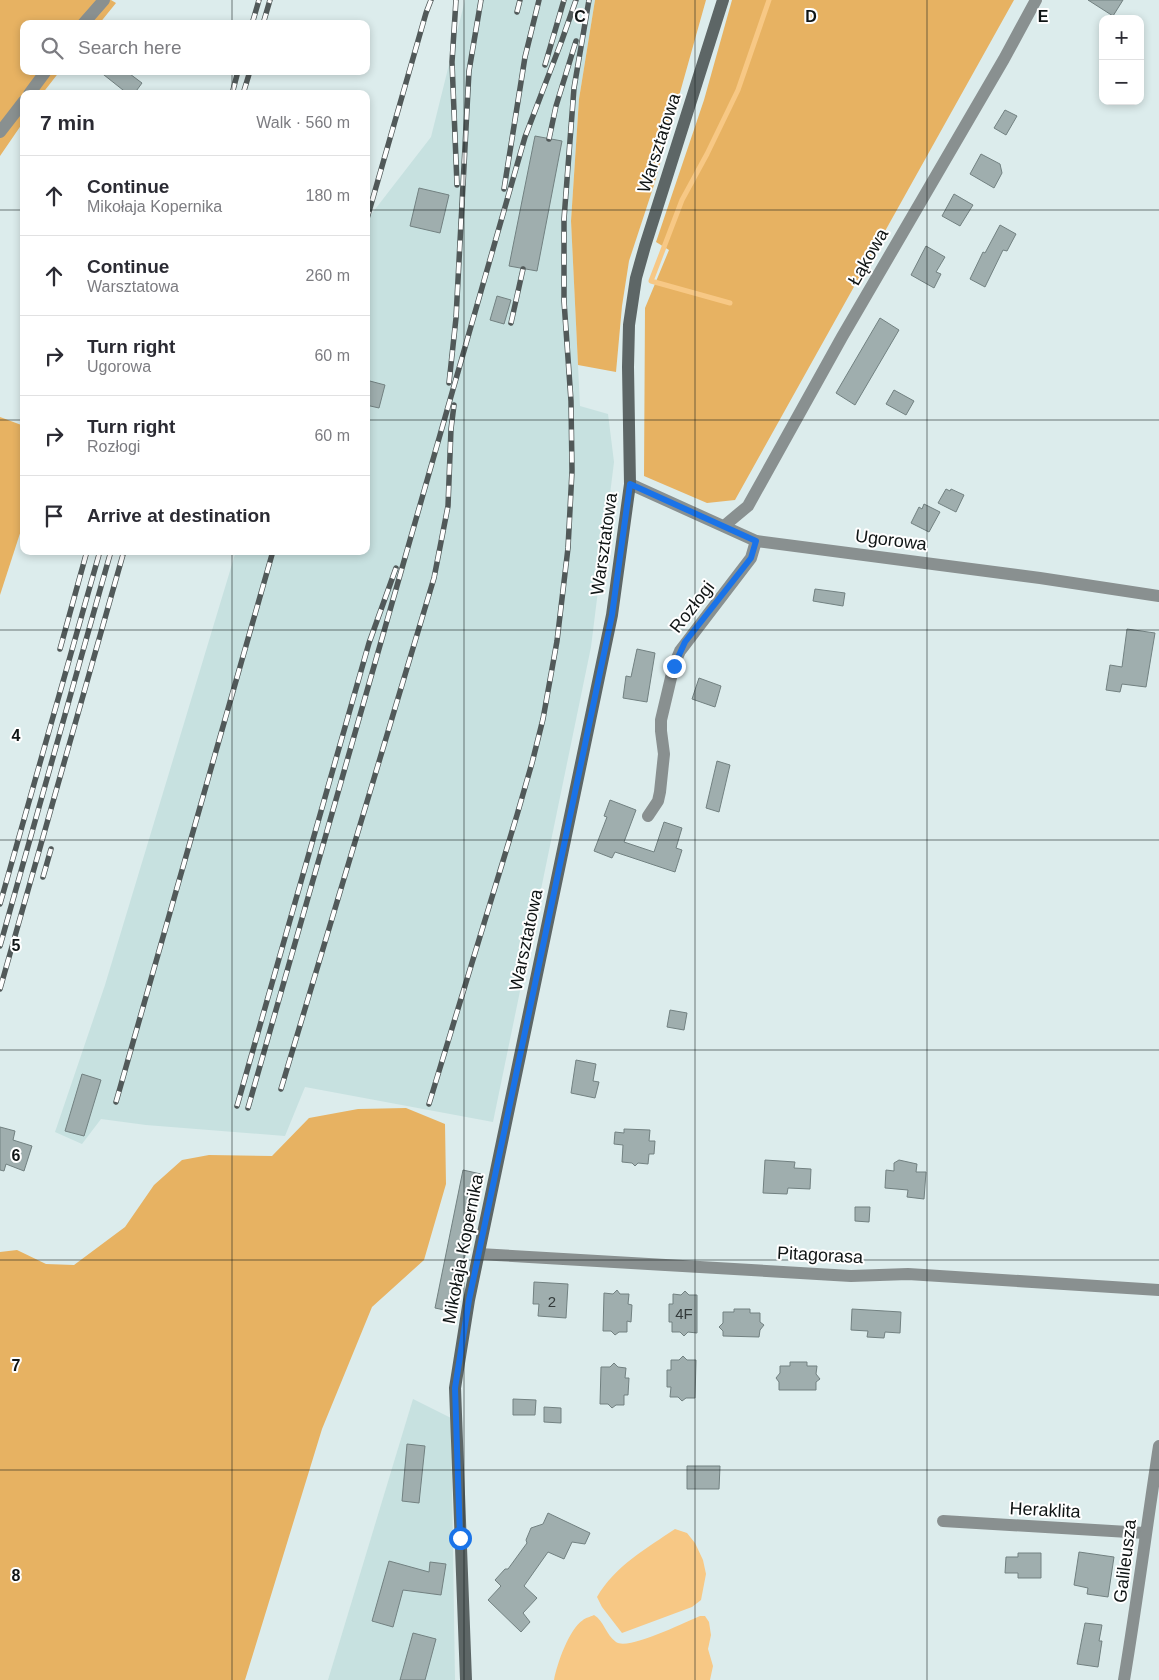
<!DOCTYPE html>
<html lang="en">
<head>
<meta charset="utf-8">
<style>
	:root { --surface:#fff; --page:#f7f7f7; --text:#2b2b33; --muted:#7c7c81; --line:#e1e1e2 }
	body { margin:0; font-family:Arial,sans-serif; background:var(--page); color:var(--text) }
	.controls { position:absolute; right:15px; top:15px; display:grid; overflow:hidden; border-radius:10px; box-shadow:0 2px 8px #0003 }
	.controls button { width:45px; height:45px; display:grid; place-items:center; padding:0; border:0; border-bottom:1px solid var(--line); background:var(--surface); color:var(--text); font:25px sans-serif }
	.stop { position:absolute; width:15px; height:15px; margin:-11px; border:4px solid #1a73e8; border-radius:50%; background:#fff }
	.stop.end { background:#1a73e8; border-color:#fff; box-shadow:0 1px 5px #0008 }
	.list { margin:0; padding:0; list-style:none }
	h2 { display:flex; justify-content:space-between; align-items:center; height:65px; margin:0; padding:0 20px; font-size:21px }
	h2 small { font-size:16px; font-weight:400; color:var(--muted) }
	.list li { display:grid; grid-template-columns:32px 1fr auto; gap:15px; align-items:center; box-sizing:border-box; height:80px; padding:0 20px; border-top:1px solid var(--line) }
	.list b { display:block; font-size:19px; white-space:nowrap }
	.list p { margin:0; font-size:16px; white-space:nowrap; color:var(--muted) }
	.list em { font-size:16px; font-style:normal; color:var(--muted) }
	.icon { flex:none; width:28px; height:28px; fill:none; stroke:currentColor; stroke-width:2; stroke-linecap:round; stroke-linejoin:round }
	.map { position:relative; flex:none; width:1159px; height:1680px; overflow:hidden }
	.search { position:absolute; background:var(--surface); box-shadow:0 2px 8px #0003; left:20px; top:20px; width:350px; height:55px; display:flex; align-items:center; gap:12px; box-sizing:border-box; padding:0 18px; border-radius:10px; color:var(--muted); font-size:19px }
	.panel { position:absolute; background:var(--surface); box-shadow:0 2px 8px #0003; left:20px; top:90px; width:350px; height:465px; border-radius:10px }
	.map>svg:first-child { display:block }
	.built { fill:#c7e1e0 }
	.green { fill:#e7b262 }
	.water { fill:#f7c885 }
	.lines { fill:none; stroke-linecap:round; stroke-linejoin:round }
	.stream { stroke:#f7c885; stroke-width:5 }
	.building { fill:#9faeae; stroke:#728181 }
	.street { stroke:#899090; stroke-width:12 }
	.secondary { stroke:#5d6666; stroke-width:12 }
	.rail-casing { stroke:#515959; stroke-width:5.5 }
	.rail { stroke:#fff; stroke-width:4; stroke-dasharray:11; stroke-linecap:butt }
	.route { stroke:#1a73e8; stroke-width:6 }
	.grid { fill:none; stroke:#101515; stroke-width:1; stroke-opacity:0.55 }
	.labels { text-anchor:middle; stroke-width:4; stroke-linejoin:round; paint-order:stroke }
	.number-label { font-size:15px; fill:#343b3b }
	.street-label { font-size:18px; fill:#101515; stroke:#fff }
	.grid-label { font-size:16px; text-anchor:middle; font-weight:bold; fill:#101515; stroke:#fff; stroke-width:4; stroke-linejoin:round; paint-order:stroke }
</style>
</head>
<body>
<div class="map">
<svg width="1159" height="1680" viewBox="0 0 1159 1680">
	<rect width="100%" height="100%" fill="#dcecec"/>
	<!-- built -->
	<g class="built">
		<path d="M465,0h130l-16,99 -8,122 9,185 28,8 6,48 -23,185 -98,475 -188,-35 -20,49 -139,-11 -45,-6 -19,25 -27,-12 50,-147 131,-434h130v-330l65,-84z"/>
		<path d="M413,1399l38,19 4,262h-127z"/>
	</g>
	<!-- green -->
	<g class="green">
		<path d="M0,0h111l5,3 -17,21h-75v47h36l-18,23h-18v27l-24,35z"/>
		<path d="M595,0h111l-52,185 -25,76 -7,45 -6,66 -38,-7 -7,-144 8,-122z"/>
		<path d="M732,0h282l-279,500 -28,3 -63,-27 1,-168 24,-58 -13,-8 48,-142z"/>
		<path d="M0,417l24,9v95l-24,74z"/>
		<path d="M406,1108l39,16 1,60 -22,76 -52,47 -50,122 -77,251h-245v-428l17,-2 29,14 28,1 51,-38 29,-42 28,-25 27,-5 63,1 37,-38 49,-9z"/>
	</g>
	<!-- water -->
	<g class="water">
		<path d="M675,1529l12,4 8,10 8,17 3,14 -5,26 -9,7 -70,26 -20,-26 -5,-10c18,-31 50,-49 78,-68z"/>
		<path d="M594,1615c10,6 12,20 22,27 12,9 69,-20 84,-26h5l4,6 2,13 -3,14 5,17 -3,14h-156c3,-16 15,-51 29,-60 2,-2 7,-3 11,-5z"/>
	</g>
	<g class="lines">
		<!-- stream -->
		<path class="stream" d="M730,303l-79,-22 31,-81 25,-46 31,-64 31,-90"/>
	</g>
	<!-- building -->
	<g class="building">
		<path d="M1088,0h35l-10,16z"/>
		<path d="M99,71h27l16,12 -8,11h-6z"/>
		<path d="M1005,110l12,6 -11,19 -12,-7z"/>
		<path d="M535,136l27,5 -25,130 -28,-5z"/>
		<path d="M981,154l19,10 2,9 -8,15 -24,-14z"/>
		<path d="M419,188l30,7 -9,38 -30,-7z"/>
		<path d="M954,194l19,11 -13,21 -18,-10z"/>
		<path d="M1000,225l16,9 -9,17 -4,-1 -18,37 -15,-8 13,-27 2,1z"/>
		<path d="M926,246l19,11 -9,15 5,2 -7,14 -23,-13z"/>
		<path d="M497,296l14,4 -7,24 -14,-4z"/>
		<path d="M880,318l19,12 -44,75 -19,-12z"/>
		<path d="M366,380l19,5 -6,23 -13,-3z"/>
		<path d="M894,390l20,11 -8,14 -20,-11z"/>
		<path d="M946,489l4,2 1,-2 13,6 -8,17 -18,-9z"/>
		<path d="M924,504l16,8 -11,20 -18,-9 8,-16 3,2z"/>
		<path d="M815,589l30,4 -2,13 -30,-5z"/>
		<path d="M1127,629l28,4 -9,54 -24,-3 -2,8 -14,-2 4,-25 12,2z"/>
		<path d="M637,649l18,4 -8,49 -24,-4 3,-22 5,1z"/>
		<path d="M699,678l22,8 -6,21 -23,-8z"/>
		<path d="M717,761l13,4 -11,47 -13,-4z"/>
		<path d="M610,800l26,10 -12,32 30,10 10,-30 18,6 -6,20 6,2 -7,22 -60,-20 -3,6 -18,-7 13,-34 -3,-1z"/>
		<path d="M670,1010l17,3 -3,17 -17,-3z"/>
		<path d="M576,1060l20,4 -3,17 6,1 -4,16 -24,-5z"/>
		<path d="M82,1074l19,6 -17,56 -19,-5z"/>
		<path d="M0,1127l15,4 -2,9 19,6 -8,25 -18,-7 -2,7 -4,-1z"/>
		<path d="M624,1129l26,1 -1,11h6l-1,13h-5l-1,10 -10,-1 -3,3 -3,-3 -10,-1 1,-17 -9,-1 1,-12 9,1z"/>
		<path d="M765,1160l30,2 -1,6 17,1 -1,20 -22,-1 -1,6 -24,-1z"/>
		<path d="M899,1160l18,4 -1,8h10l-2,27 -17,-2 1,-7 -23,-2 1,-18 8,1v-8z"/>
		<path d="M463,1170l18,4 -27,138 -19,-4z"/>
		<path d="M855,1207h15l-1,15 -14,-1z"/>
		<path d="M534,1282l34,2 -2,34 -28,-2 1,-12h-6z"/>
		<path d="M617,1290l3,4h9l-1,10 4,1 -1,17 -4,-1v11h-8l-4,3 -4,-4h-8l1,-38 9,1z"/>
		<path d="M685,1291l4,4h8v38l-9,-1 -4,4 -4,-4h-8v-10h-3v-18h4v-10l8,1z"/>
		<path d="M734,1309h16v4h10v9l4,3 -4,5 -1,7 -36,-1v-5l-4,-4 4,-4v-11h11z"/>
		<path d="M852,1309l49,3 -1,21 -15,-1 -1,6 -17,-1 1,-6 -17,-1z"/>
		<path d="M683,1356l4,4h9l-1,38h-9l-4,3 -4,-4h-8l1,-10h-4v-17h4v-10h8z"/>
		<path d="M790,1362h17v4h10l-1,8 4,5 -4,3v8h-37v-8l-3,-4 4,-5v-7h10z"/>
		<path d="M614,1363l4,4 8,1 -1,10h4l-1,17h-4v10h-8l-4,3 -4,-4h-8l1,-37h9z"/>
		<path d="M513,1399l23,1 -1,15h-22z"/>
		<path d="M544,1407l17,1v15l-17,-1z"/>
		<path d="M407,1444l18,2 -6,57 -17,-2z"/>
		<path d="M687,1466h33l-1,23h-32z"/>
		<path d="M548,1513l42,20 -5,11 -13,-2 -8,17 -16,-7 -24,34 13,12 -14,15 7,9 -9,10 -33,-32 13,-14 -6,-6 10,-11h3l19,-26 -1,-3 5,-12 12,-4z"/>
		<path d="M1079,1552l35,5 -6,40 -21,-3 1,-6 -14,-3z"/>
		<path d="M1018,1553h23v25h-23v-5h-13l1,-16h12z"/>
		<path d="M389,1561l40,11 1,-10 16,2 -5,31 -38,-5 -10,37 -21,-6z"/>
		<path d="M1085,1623l17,2 -3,16h3l-4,26 -21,-3z"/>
		<path d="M413,1633l23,6 -11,41h-25z"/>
	</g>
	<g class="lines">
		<!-- street -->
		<g class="street">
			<path d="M83,24l21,-24"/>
			<path d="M29,94l17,-23"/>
			<path d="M0,132l24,-31"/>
			<path d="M630,484l126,57 284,37 119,18"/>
			<path d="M724,526l24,-20 94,-169 162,-278 32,-59"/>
			<path d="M648,816l10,-15 2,-9 4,-38 -3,-23v-11l13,-55 6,-14 71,-93 5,-17"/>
			<path d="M479,1254l372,22 57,-2 251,16"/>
			<path d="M943,1521l202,12"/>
			<path d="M1124,1680c13,-78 23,-156 35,-234"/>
		</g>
		<!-- secondary -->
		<path class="secondary" d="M466,1680l-11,-292 14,-88 143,-685 18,-131 -2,-117 1,-42 7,-47 9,-32 78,-246"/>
		<!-- rail casing -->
		<g class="rail-casing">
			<g id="rail">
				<path d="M456,0l-4,62 5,123"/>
				<path d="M517,12l3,-12"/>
				<path d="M252,24l7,-24"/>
				<path d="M263,24l7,-24"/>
				<path d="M545,65l19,-65"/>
				<path d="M232,94l6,-23"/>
				<path d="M243,94l7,-23"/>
				<path d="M549,139l7,-33 20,-65"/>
				<path d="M504,189l21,-132 14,-57"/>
				<path d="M366,222l60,-209 5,-13"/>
				<path d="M511,323l12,-54"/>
				<path d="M449,383l7,-65 13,-247 12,-71"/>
				<path d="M60,649l27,-98"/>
				<path d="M43,877l8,-28"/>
				<path d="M0,904l100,-353"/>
				<path d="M0,946l111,-395"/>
				<path d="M0,989l124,-438"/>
				<path d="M281,1089l153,-511 14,-72 3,-77 3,-24"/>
				<path d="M116,1102l157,-551"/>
				<path d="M429,1104l88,-289 15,-52 11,-44 14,-78 11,-93 4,-77 -1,-70 -7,-100v-82l10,-131 15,-88"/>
				<path d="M237,1106l132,-463 27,-75"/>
				<path d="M248,1108l277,-971 37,-97 14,-40"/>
			</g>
		</g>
		<!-- rail -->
		<use href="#rail" class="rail"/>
	</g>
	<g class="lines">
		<!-- route -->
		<path class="route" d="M460,1538l-5,-150 14,-88 143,-685 18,-131 126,57 -5,17 -66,84 -11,24"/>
	</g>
	<!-- grid -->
	<path class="grid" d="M232,0v24M464,0v1680M695,0v1680M927,0v1680M232,71v23M0,210h24M366,210h793M0,420h24M366,420h793M232,551v1129M0,630h1159M0,840h1159M0,1050h1159M0,1260h1159M0,1470h1159"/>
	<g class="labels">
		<!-- number labels -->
		<g class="number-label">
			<text x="552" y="1307">2</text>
			<text x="684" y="1319">4F</text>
		</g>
		<!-- street labels -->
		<g class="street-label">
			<text transform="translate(659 143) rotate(-72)" y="6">Warsztatowa</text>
			<text transform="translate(868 257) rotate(-60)" y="6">Łąkowa</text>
			<text transform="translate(891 540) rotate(7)" y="6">Ugorowa</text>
			<text transform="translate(604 544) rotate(-82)" y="6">Warsztatowa</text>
			<text transform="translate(692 607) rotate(-52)" y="6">Rozłogi</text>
			<text transform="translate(526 940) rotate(-78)" y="6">Warsztatowa</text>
			<text transform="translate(463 1249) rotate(-79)" y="6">Mikołaja Kopernika</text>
			<text transform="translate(820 1255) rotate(3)" y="6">Pitagorasa</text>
			<text transform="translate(1045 1510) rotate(3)" y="6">Heraklita</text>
			<text transform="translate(1125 1561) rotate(-83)" y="6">Galileusza</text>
		</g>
	</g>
	<g class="grid-label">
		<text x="580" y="22">C</text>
		<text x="811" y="22">D</text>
		<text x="1043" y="22">E</text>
		<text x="16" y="741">4</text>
		<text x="16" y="951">5</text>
		<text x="16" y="1161">6</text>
		<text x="16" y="1371">7</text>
		<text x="16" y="1581">8</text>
	</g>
</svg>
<div class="controls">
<button>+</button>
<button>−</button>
</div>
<div class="stop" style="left:460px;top:1538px"></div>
<div class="stop end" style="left:674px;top:666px"></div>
<div class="search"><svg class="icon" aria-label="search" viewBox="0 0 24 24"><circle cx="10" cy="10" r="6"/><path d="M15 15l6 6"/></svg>Search here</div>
<section class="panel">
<h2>7 min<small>Walk · 560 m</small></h2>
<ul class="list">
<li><svg class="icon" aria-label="ahead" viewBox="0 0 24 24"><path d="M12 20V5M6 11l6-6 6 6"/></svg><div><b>Continue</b><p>Mikołaja Kopernika</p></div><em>180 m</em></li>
<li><svg class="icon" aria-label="ahead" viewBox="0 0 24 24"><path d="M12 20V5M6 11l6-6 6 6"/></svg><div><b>Continue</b><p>Warsztatowa</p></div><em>260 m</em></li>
<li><svg class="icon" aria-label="right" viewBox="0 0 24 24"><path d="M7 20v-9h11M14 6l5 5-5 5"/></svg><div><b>Turn right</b><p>Ugorowa</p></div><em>60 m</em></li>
<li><svg class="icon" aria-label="right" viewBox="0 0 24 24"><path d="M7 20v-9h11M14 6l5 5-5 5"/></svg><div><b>Turn right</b><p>Rozłogi</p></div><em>60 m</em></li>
<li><svg class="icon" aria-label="arrive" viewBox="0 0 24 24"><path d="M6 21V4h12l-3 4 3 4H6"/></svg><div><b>Arrive at destination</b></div></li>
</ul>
</section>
</div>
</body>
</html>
